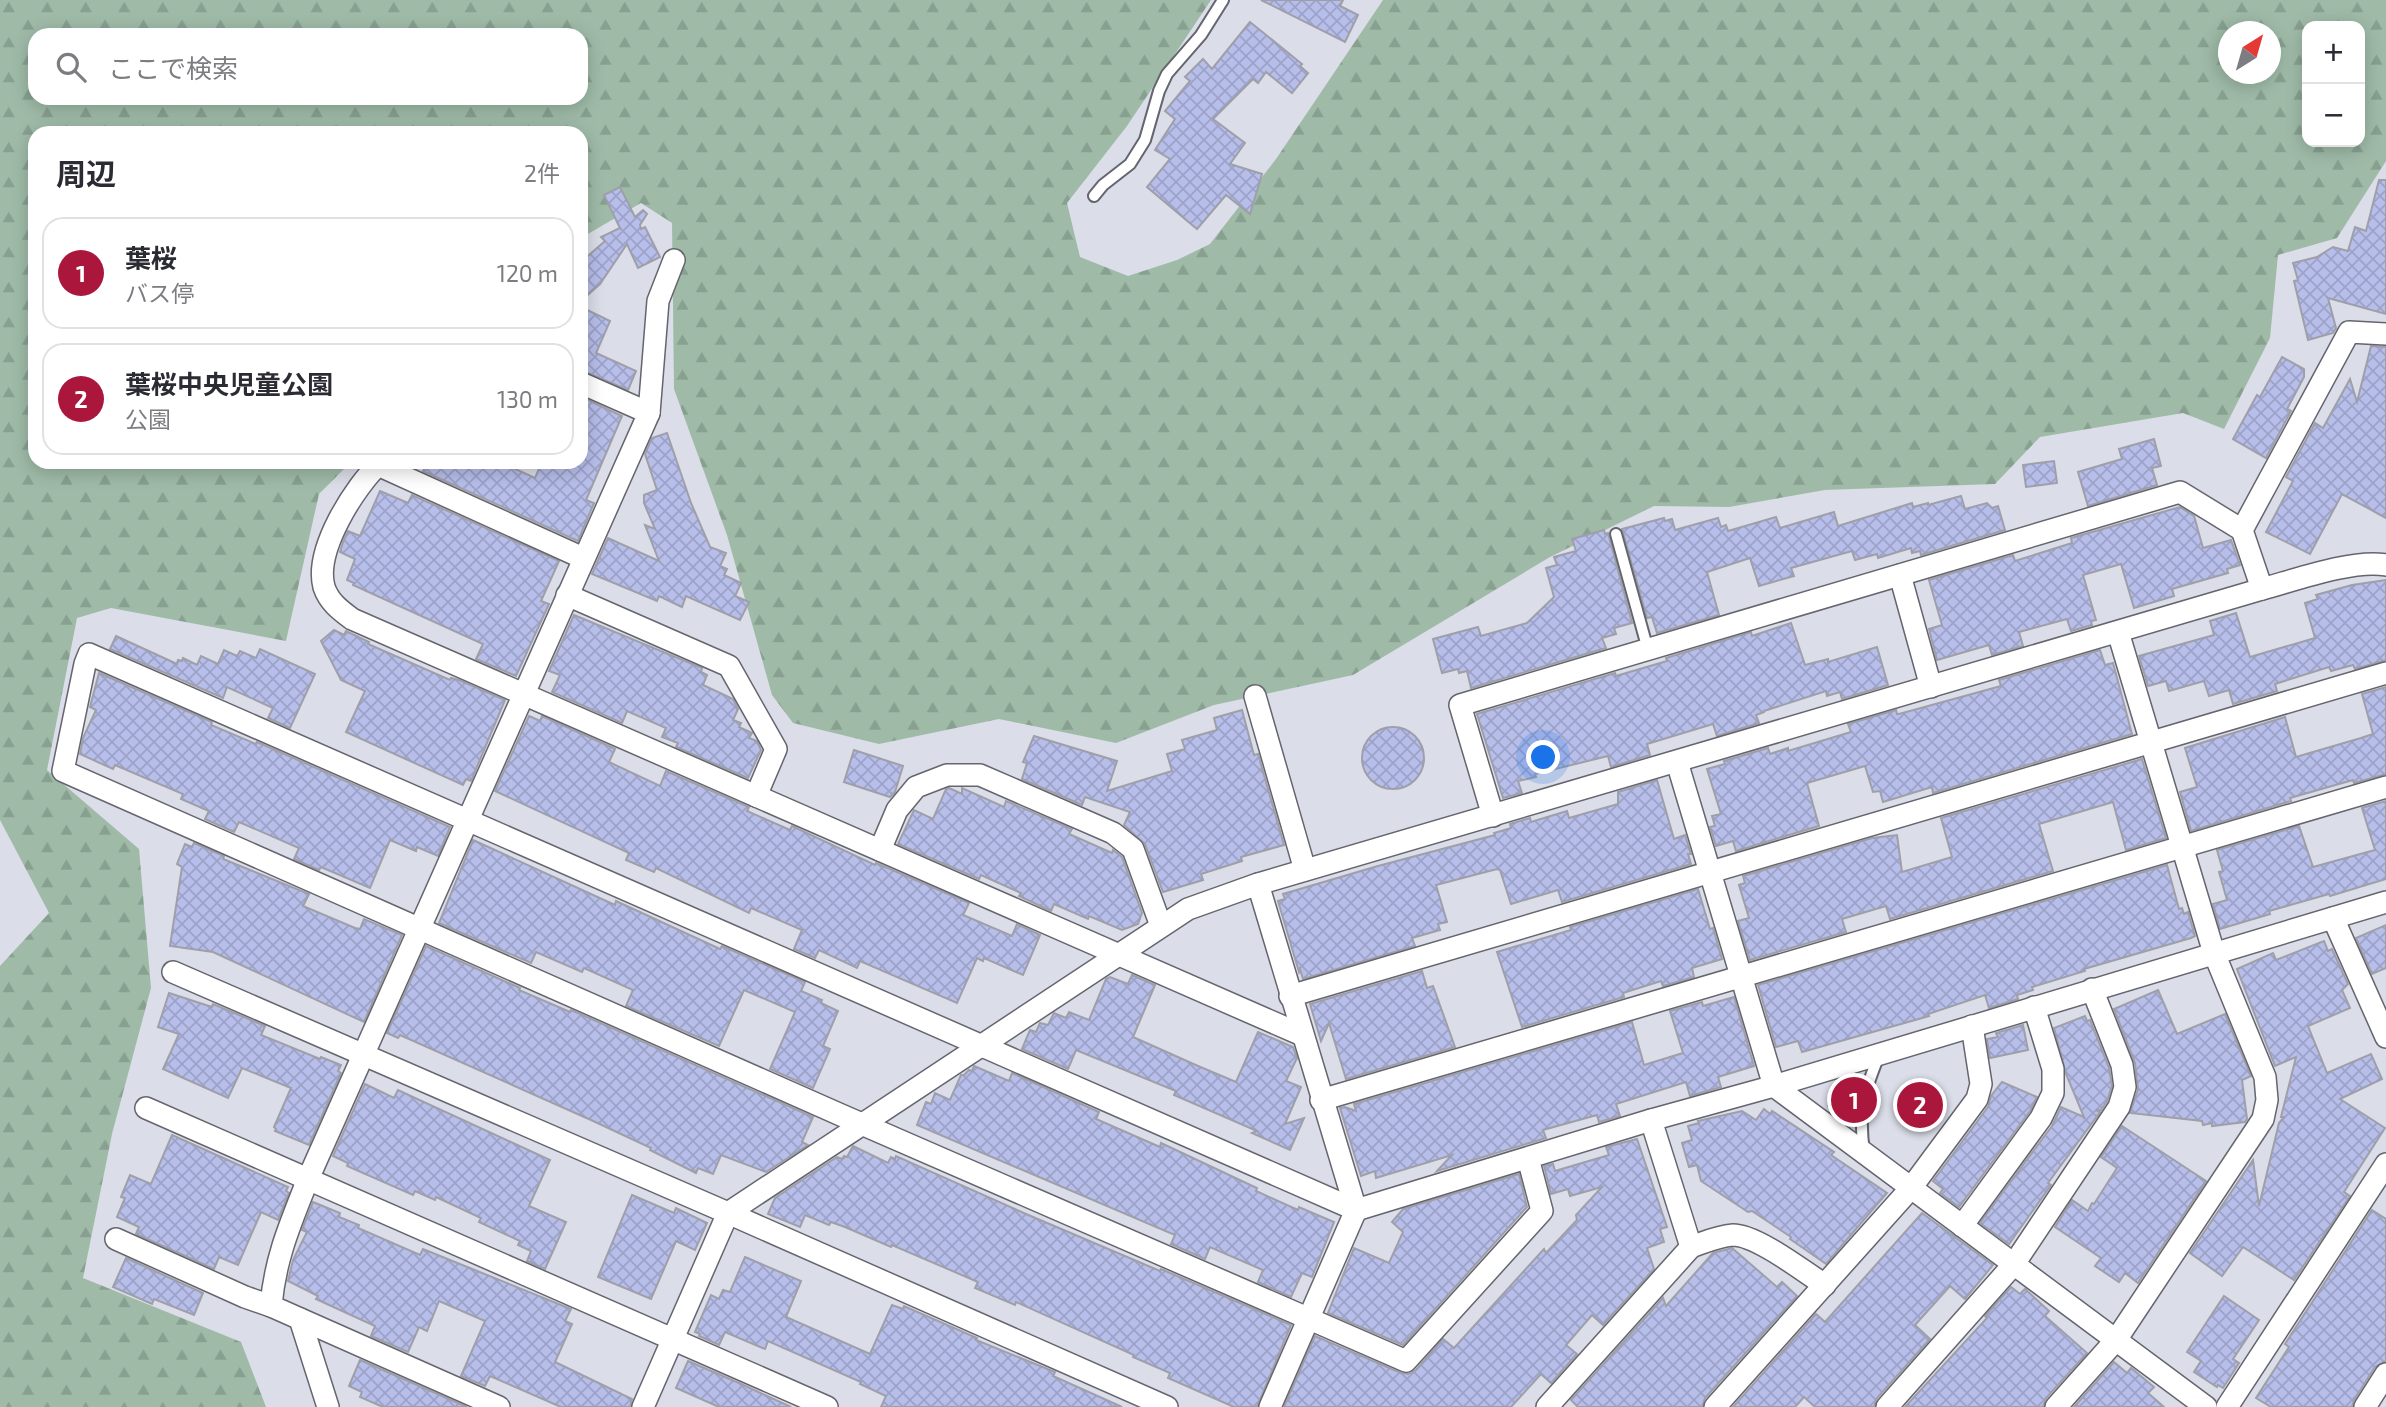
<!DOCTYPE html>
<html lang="ja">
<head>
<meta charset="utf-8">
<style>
	:root { --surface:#fff; --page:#f7f7f7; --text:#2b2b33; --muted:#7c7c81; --line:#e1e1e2; --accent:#ab163d }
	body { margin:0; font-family:"Exo 2","Noto Sans JP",sans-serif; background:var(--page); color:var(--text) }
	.controls { position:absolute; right:21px; top:21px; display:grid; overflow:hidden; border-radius:14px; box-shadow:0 4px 18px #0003 }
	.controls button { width:63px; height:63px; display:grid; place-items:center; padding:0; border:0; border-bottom:2px solid var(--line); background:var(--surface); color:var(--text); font:35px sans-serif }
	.compass { position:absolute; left:2218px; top:21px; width:63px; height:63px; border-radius:50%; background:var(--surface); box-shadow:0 4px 18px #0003; rotate:37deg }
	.you { position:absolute; left:1544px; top:758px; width:24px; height:24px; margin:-18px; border:5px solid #fff; border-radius:50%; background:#1a73e8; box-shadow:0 0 0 10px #1a73e833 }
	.badge { display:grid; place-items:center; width:46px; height:46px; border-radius:50%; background:var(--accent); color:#fff; font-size:23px; font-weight:700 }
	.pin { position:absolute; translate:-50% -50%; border:4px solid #fff; box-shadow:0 2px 7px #0006 }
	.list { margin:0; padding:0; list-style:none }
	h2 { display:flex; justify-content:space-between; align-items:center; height:91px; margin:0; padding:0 28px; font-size:30px }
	h2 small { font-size:23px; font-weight:400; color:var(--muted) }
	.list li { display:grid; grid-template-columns:46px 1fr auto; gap:21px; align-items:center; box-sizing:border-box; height:112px; margin:0 14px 14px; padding:0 14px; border:2px solid var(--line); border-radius:21px }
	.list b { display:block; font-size:26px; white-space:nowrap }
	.list p { margin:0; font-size:23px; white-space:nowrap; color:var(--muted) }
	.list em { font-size:23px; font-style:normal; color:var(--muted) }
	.icon { flex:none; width:38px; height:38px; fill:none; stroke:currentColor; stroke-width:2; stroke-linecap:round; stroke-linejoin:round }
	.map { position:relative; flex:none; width:2386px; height:1407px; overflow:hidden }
	.search { position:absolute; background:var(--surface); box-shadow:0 4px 18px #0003; left:28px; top:28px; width:560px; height:77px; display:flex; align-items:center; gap:18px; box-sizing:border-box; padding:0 24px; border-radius:21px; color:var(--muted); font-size:26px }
	.panel { position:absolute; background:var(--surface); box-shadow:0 4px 18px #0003; left:28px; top:126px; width:560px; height:343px; border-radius:21px }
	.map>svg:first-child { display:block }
	.forest { fill:url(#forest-firs); fill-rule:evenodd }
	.building { fill:url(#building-cross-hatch); stroke:#9e9fa9; stroke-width:2 }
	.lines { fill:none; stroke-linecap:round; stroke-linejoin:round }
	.service-casing { stroke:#64656e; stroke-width:14 }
	.minor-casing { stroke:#64656e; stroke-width:24 }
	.service { stroke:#fff; stroke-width:10 }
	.minor { stroke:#fff; stroke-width:21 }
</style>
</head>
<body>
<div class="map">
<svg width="2386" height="1407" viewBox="0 0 2386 1407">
	<defs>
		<pattern id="forest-firs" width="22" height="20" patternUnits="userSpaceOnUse" patternTransform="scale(1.75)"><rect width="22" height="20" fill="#9fbba8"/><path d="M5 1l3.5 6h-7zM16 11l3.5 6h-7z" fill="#88a090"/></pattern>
		<pattern id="building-cross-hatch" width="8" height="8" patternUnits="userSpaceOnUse" patternTransform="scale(1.75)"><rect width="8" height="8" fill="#b7beea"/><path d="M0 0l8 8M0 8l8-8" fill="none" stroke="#9ca2c8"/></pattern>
	</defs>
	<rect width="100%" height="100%" fill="#dbdde8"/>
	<!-- forest -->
	<path class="forest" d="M0,0h1211l-84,126 -60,77 13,54 48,19 49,-16 33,-16 66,-85 107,-159h1003v161l-49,77 -59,17 -8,83 -46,91 -41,-16 -143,24 -45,47 -170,6 -96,17 -75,-1 -104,51 -197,118 -139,30 -98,38 -117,-24 -120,25 -86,-21 -21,-28 -45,-160 -53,-146 -2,-166 -31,-20 -60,35v-105h-546v329h316l-32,32 -33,147 -175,-33 -34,10 -30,152 92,79 12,139 -39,146 -29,144 158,64 25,65h-266v-441l49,-53 -49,-93zM2307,26h53v116h-53zM2228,32h42v42h-42zM35,35h546v63h-546z"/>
	<!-- building -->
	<g class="building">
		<path d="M1261,0h82l-3,6 18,9 -13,27z"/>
		<path d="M1250,22l52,42 -2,2 8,7 -16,20 -26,-21 -8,11 -5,-4 -40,40 32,24 -15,21 32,10 -12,40 -24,-19 -29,34 -50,-42 23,-28 -15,-9 20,-31 -10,-8 25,-30 -5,-4 18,-18 9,10z"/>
		<path d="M2379,180h7v134l-58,-16 8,30 -3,5 -25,7 -14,-59 4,-1 -5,-17 24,-6 16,-10 15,4 7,-24 11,4z"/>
		<path d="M620,187l15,30 8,-7 4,4 -7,11 1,4 4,-2 15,30 -22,11 -11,-24 -27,40 -19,17v-39l24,-21 -4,-4 19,-9 -16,-33z"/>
		<path d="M581,307l29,14 -14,32 40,18 -8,19 -47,-20z"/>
		<path d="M2371,346l15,1v171l-44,-24 -32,60 -44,-22 27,-51 -7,-4 29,-54 8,5 27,-49 7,23z"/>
		<path d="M2282,357l22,12v8l-17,32 4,2 -25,47 -33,-19 24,-44 3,2z"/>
		<path d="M581,397l41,19 -36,84 8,3 -16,38 -155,-70 5,-9h72l35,16 7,-16h39v-34l4,-9 -4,-1z"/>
		<path d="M667,433l24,70 19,44 16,6 -6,13 7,3 -3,6 17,8 -6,13 14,6 -9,18 -54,-24 -4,11 -23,-11 -2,5 -65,-27 16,-36 51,23 -14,-36 10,4 -11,-26v-8l13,-5 -12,-36 7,-16z"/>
		<path d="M2154,439l7,27 -9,2 5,17 -69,21 -10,-34 44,-13 -3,-10z"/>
		<path d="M2054,461l3,22 -31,4 -3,-22z"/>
		<path d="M380,491l28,12 4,-8 147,66 -18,40 8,3 -33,72 -40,-17 7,-15 -130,-59 1,-2 -7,-3 8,-21 -15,-7 3,-10 5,-11 12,5z"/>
		<path d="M1961,496l4,13 22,-6 5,5 6,-2 7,24 -84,25 -1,-4 -8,2 -1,-5 -33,10 -1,-4 -22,6 -3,-9 -61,17 3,8 -35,10 -9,-28 -43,14 12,43 -62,18 -5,-16 -5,1 -25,-89 42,-11 1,3 7,-2 3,11 43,-12 3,9 5,-2 2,6 48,-14 4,11 54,-16 4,14 74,-23 1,4 15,-4v2z"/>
		<path d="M2180,507l14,9 9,32 28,-8 9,25 -13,4 1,4 -56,16 2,7 -40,12 -13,-44 -38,11 13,45 -5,1 1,4 -21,6 -4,-12 -48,13 4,14 -31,9 -3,-10 -52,15 -8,-31 13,-4 -13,-45 84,-25 2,6 57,-18 -1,-5z"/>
		<path d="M1604,530l1,4 3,-1 24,90 -18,5 2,6 -14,4 4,10 -135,40 -4,-17 -8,2 -1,-4 -16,4 -9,-34 45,-12 3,9 46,-13 27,-26 -8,-29 11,-3 -3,-8 22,-6 -4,-12z"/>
		<path d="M2386,580v80l-31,9 -2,-4 -22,6 -2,-4 -54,17 2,7 -44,13 -4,-14 -20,6 -5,-15 -35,10 -3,-10 -18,5 -9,-30 75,-21 -4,-14 26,-8 14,44 65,-19 -10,-35 13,-4 -2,-4 36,-10z"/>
		<path d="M574,615l128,53 -1,4 6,3 -4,10 30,14 5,10 -5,11 8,3 -2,4 13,6 -3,5 8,3 4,9 -13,28 -72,-31 2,-4 -16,-6 4,-9 -39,-17 -5,12 -70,-31 8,-17 -11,-4z"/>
		<path d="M1791,623l14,42 23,-6v3l49,-15 11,38 -46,14 -2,-7 -13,4 -1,-5 -62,20v1l-8,3 3,8 -42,13 -4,-12 -66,20 3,11 -39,12 -3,-11 -73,18 1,3 -18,4 4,12 -19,5 -26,-84 138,-41 1,3 51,-15 -1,-3 85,-26 1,4z"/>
		<path d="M334,630l10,5 2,-4 23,11 -1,2 82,36 1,-2 8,2 46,20 -34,81 -5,-2 -3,6 -117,-53 19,-41 -24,-11 -20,-39z"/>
		<path d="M116,636l61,28 1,-4 4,1 1,-3 14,7 4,-9 17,8 6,-14 13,6 3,-5 16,7 4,-9 55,25 -25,54 -22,-10 5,-10 -46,-21 -4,11 -113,-49z"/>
		<path d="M2100,650l5,15 8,-2 19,71 -199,59 -1,-6 -49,15 -3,-11 -7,1 -8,-26 -58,17 12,43 -83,25 -3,-10 -17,5 -6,-19 5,-1 -3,-10 9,-2 -14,-45 18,-5 -1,-3 44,-13 2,6 18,-6v3l63,-19 -3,-8 48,-14 1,4h2l102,-28 -2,-6z"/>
		<path d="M99,673l113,49 -1,3 45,19 1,-2 193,85 -12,29 -21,-9 -1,4 -26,-11 -20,48 -49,-21 -2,3 -25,-11 5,-11 -60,-26 -5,10 -29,-13 4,-8 -28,-12 2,-5 -68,-29 -2,4 -33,-15 3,-16 13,-28 -6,-3z"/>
		<path d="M2386,687v87l-32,9 -1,-3 -63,18 1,3 -100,30 -11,-39 17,-5 -12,-39 100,-31 11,40 65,-19 12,-4 -11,-40z"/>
		<path d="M1242,710l12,45 4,-1 26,91 -43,12 1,4 -41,13 2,6 -40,12 -18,-48 -21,-19 6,-13 -45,-15 -3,8 -60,-26 5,-16 -4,-1 11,-26 83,25 -10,30 65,-20 -5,-17 18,-5 -3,-9 35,-10 -3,-12z"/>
		<path d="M529,716l11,5 2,-5 69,31 4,2 -6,13 51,24 6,-15 83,36 -2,4 43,19 2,-4 83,39 1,-2 93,40 -6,12 49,21 5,-12 23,11 -17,40 -39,-17 -1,3 -6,-3 -20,45 -97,-42 -3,7 -38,-18 -4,8 -21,-9 8,-19 -51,-22 -2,5 -93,-45 -2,4 -28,-12 3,-7 -134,-62z"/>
		<circle cx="1393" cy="758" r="31"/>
		<path d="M854,750l49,16 -8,26 -5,5 -46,-15z"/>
		<path d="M2142,759l24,79 -40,12 -13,-48 -74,22 14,47 -163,48 -4,-13 -44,13 4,13 -96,28 -12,-39 11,-3 -10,-33 6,-2 -2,-7 129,-38 25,-3 5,37 50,-15 -11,-39z"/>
		<path d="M1657,780l17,59 11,-4 6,19h-3l3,10 -129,38 -4,-12 -47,14 -11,-34 -3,-1 -61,16 11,37 -9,2 2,6 -28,8 3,8 -112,33 -3,-10 -1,3 -21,-71 7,-2 -2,-5 95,-28 117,-31 -1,-2 17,-5 -1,-4 20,-6 1,4 36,-11 2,7 49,-14v-12z"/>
		<path d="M949,788l13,6v-6l42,19 2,-6 66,28 -3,5 43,19 1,-3 9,7 20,56 -4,11 -16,6 -33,-14 -1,3 -34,-15 -3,7 -32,-15 2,-3 -40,-18 -2,4 -81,-35 16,-34 19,9 13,-30z"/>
		<path d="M2386,801v78l-56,17 -1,-2 -60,17 1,3 -50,15 -7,-25 14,-4 -8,-28 4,-1 -6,-21 82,-24 14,41 62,-17 -13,-42z"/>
		<path d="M473,840l142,65 1,-4 104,48 2,-3 83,36 -4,9 21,9 -1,3 17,8 -15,35 7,3 -17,39 -43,-19 25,-57 -51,-22 -25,56 -93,-40 7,-16 -49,-22 -2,4 -46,-20 -5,11 -92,-40z"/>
		<path d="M194,843l30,13 -1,3 86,35 -6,12 52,22 5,1 4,-10 38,16 -38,87 -151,-70 -43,-6 12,-79 -5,-3 8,-20 7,3z"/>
		<path d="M2167,865l12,44 3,-1 2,6 4,-2 7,24 -4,2 -107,31 1,2 -53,16 1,3 -16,5 1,4 -29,9 -4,-13 -57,19 1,2 -127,36 -4,-11 -22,6 -18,-62z"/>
		<path d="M1698,889l12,40 3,-1 9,31 -30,9 2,9 -31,9 -2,-5 -38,12 1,4 -102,30 -25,-75 74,-22 -1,-3z"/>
		<path d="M2386,925v43l-14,6 -16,-36z"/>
		<path d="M2324,941l4,10 4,-2 16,35 -6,6 8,18 -42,18 19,47 44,-19 11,25 -42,20 45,29 -41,64 6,4 -56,84 -51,-33 -21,29 -32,-23 63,-93 6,46 20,-83 5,-6h-3l15,-60 -21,9 -38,-97 36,-16 3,7z"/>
		<path d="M426,946l94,42 -1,2 51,22 1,-2 242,107 -11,25 6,3 -42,27 -45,-17 -8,19 -15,-6 -2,5 -46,-23 1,-2 -60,-28 -191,-85 -2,3 -11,-5z"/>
		<path d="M1422,971l5,17 6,-2 22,61 -109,32 -17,-56 -8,18 -11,-37z"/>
		<path d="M1132,975l23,10 -22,52 65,29 38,16 22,-50 35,15 4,11 -11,23 15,6 -16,37 19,-6 -14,32 -38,-17 5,-2 -83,-36 2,-4 -100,-41 -8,19 -46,-20 8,-19 6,2 4,-9 8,2 6,-12 12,5 3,-6 20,8 17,-41 4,-2 18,7z"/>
		<path d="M2158,990l19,44 48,-20 26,62 -9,4 5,39 -2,3 -33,4v-3l-9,2 -1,-4 -72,-8 8,-23 -3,-27 -21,-54z"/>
		<path d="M169,993l43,14 1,-3 52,22 -4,9 59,24 1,-2 20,8 -3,6 3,2 -32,72 -34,-14 1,-2 -2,-2 17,-39 -49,-20 -14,30 -65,-29 16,-35 -21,-7z"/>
		<path d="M1734,997l20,69 -36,11 3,10 -31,9 -4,-14 -70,22 4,12 -21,6 -2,-7 -54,15 3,8 -109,33 15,-16 -76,23 -1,-7 -14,5 -21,-68 5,-1 11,4 -2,-7 278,-82 12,43 39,-12 -13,-42 32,-9 1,4z"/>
		<path d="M2085,1016l2,5 3,-1 19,48 3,18 -5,15 -6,9h-5l4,2 -52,71 3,2 -42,59 -29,-21 72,-97 9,-19 23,10 -18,-43 -12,-46z"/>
		<path d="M2023,1025l5,25 -38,8 -3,-19 11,-2 -2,-4z"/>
		<path d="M974,1066l35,15 3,-8 87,39 -3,7 64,28 1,-4 96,45 -1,3 42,19 1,-3 35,15 -22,55 -10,-4 -11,24 -33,-15 5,-12 -53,-23 -5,12 -34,-15 4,-9 -258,-110 9,-23 5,2 4,-11 15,7 11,-25h3l5,-5 3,1z"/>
		<path d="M2002,1082l35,15 -7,14 -71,96 -19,-14 3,-4 -10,-8 55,-74 3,-11z"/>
		<path d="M365,1084l29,14 4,-8 152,70 -21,46 37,16 -21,47 -18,-8 4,-10 -13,-6 2,-4 -41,-19 2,-4 -45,-21 -1,3 -20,-9 -2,4 -66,-29 1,-3 -15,-7z"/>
		<path d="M1832,1086l20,5 -5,20 -19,-5z"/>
		<path d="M1764,1109l6,5 2,-3 62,41 -3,3 56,38 -61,71 -36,-25 1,-2 -39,-26 -4,1 -47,-31 -4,-16 -8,2 -7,-24 10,-3 -4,-14 11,-3 -1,-2 44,-10 14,9z"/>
		<path d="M2122,1126l84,55 -68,102 -13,-10 -6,9 -24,-16 6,-8 -46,-31 17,-27 16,11 4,-8 2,1 23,-36 -16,-11z"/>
		<path d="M172,1135l116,52 -2,4 3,2 -11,27 -17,-8 -23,53 -19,-8 -5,12 -78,-35 3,-7 -22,-10 8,-19 -4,-1 9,-22 21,9z"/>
		<path d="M1637,1139l30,88 -7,2 4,13 -17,6 7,21 -51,56 -11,-10 -26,30 11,9 -26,29 -10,-9 -30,33h-227l31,-71 86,37 7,1 8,-4 27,-31 11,9 90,-99 2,4 31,-33 -1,-5 26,-28 -32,9 -2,-7 -17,5 -7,-28 9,-2 2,7 54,-16 -3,-8z"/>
		<path d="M853,1146l35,17 3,-6 4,2 1,-3 130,58 134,57 1,-2 130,56 -34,82h-23l-66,-29 2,-5 -37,-16 1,-2 -118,-53 -1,3 -40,-17 3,-6 -86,-37 -1,2 -46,-20 -14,-5 -2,3 -24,-10 -5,12 -32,-13 7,-16 62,-41 5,2 2,-3 3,1z"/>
		<path d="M1519,1174l8,33 -124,138 -75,-32 26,-65 35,15 14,-31 -11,-10 11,-13z"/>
		<path d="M632,1195l42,18 2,-5 31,15 -12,27 -19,-9 -25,58 -53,-22z"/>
		<path d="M313,1202l27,11 -1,4 20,8 -1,3 62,27 3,-6 148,60 -6,12 7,3 -17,38 77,37 -2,8h-69l-71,-31 -5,10 -24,-10 24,-55 -46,-20 -12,30 -8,-4 -11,25 -37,-16 4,-10 -59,-27 2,-3 -30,-15 5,-21 14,-28 -5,-2z"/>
		<path d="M2372,1210l14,9v142l-11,6 -21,33 -2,7h-81l-15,-9 33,-51 -4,-3z"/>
		<path d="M1922,1213l71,52 -28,34 -15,-13 -35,39 15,14 -53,59 -3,9h-59l-11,-10 -9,10h-62l83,-93 9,8z"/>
		<path d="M1732,1248l45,39 5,-5 15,14 -92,102 -3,9h-124l-7,-7 92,-102 3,8 47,-53z"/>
		<path d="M745,1257l56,24 -15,36 84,37 22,-49 11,4 1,-3 73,32 -1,2 79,32 -2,4 69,31h-241l5,-11 -26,-12 1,-2 -93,-41 -3,8 -40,-17 -6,13 -20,-9 1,-2 -5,-2 16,-37 8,4 4,-9 7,2z"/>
		<path d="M126,1258l77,35 -9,22 -40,-16 -2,5 -39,-17z"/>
		<path d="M2011,1287l9,7 5,-5 24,22 -4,5 42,37 -41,45 -3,9h-138l82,-89 -2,-2z"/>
		<path d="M2224,1296l35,24 -26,39 6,4 -16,25 -5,-3 -1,2 -23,-15 7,-11 -14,-9z"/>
		<path d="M360,1360l107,47h-84l-23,-10 2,-5 -13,-6z"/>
		<path d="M688,1361l51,22 52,24h-72l-43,-19z"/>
		<path d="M2114,1362l13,11 4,-5 23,19 -6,6 16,14h-90z"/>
	</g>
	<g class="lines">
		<!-- service casing -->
		<g class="service-casing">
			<g id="service">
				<path d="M1094,196l9,-11 27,-21 15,-24 14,-49 8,-17 34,-39 22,-35"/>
				<path d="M1616,534l32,116"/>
				<path d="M1864,1152c-6,-43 0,-60 16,-99"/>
			</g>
		</g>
		<!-- minor casing -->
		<g class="minor-casing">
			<g id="minor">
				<path d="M649,413l9,-112 16,-41"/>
				<path d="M381,462c-26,24 -67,88 -57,125 5,15 16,23 28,32l950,416"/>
				<path d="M378,465l205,93"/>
				<path d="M1900,575l31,112"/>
				<path d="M2262,589l-20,-59 107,-198 37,2"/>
				<path d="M567,595l162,71 47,83 -20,47"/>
				<path d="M1255,696l50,174"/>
				<path d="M1677,762l97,324 432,321"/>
				<path d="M1493,816l-33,-111 720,-213 62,38"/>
				<path d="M880,850l17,-40 19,-23 31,-12h33l133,58 20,16 28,77"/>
				<path d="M1258,884l98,326 -86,197"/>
				<path d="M2333,918l53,119"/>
				<path d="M173,972l555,241 439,194"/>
				<path d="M1290,996l1096,-323"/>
				<path d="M1321,1100l1065,-313"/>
				<path d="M146,1108l681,299"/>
				<path d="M1528,1158l14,53 -136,150 -565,-246 -778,-344 22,-107 4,-10 1267,556 295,-90 123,-34 612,-184"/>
				<path d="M1962,1226l79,-108 12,-25v-24l-19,-62"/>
				<path d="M116,1239l129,58 26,9"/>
				<path d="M1691,1247c14,-5 27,-11 42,-12 24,0 71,37 92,50"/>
				<path d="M300,1319l28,88"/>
				<path d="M499,1407l-228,-101c4,-48 20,-84 37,-127l341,-766 -68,-30"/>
				<path d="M643,1407l85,-194 460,-304 70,-25 1004,-295c33,-9 91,-30 124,-24"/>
				<path d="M1547,1407l144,-160 -40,-127"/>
				<path d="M1715,1407l196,-219 66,-89 4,-15 -9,-58"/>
				<path d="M1887,1407l127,-143 105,-157 6,-20 -3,-22 -30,-76"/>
				<path d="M2056,1407l60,-67 147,-221 4,-19 -2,-23 -51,-124 -96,-321"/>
				<path d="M2227,1407l159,-243"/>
				<path d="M2365,1407l21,-33"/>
			</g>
		</g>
		<!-- service -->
		<use href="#service" class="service"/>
		<!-- minor -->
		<use href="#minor" class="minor"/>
	</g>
</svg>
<div class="controls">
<button>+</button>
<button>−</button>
</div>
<svg class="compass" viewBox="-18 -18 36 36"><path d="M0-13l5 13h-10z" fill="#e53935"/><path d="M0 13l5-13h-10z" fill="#7c7c81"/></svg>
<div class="you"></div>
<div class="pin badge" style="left:1854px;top:1100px">1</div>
<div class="pin badge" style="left:1920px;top:1105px">2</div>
<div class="search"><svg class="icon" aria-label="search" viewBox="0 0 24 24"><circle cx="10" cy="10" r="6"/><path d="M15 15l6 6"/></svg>ここで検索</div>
<section class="panel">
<h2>周辺<small>2件</small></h2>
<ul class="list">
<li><span class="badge">1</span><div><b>葉桜</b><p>バス停</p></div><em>120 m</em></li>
<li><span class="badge">2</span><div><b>葉桜中央児童公園</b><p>公園</p></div><em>130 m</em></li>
</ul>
</section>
</div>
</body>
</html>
